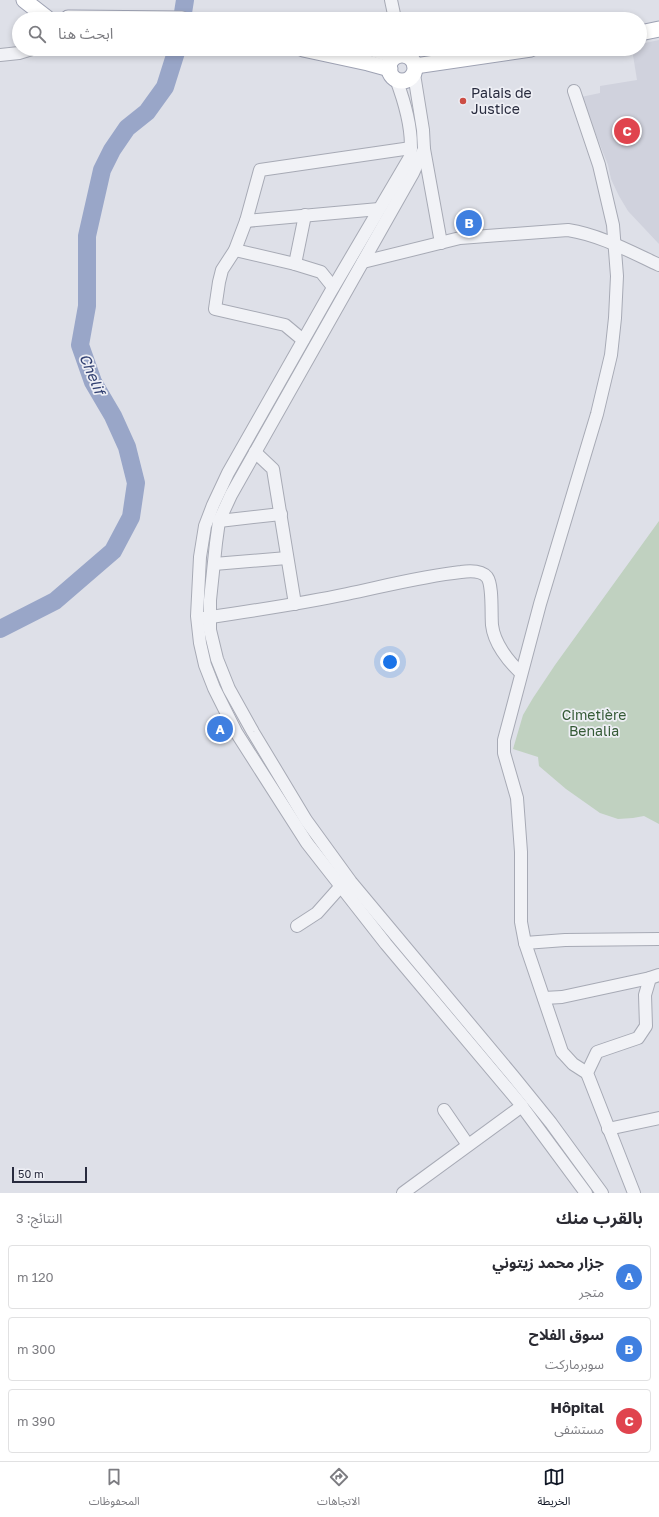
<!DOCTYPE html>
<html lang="ar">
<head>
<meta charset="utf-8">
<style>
	:root { --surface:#fff; --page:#f2f2f3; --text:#2b2b33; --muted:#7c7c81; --line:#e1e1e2; --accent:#111827 }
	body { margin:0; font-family:"Golos Text","Noto Sans Arabic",sans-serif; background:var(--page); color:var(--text); direction:rtl }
	.scale { position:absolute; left:12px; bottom:10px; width:75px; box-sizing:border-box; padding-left:4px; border:2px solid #282b3e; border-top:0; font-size:11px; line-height:14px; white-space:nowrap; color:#282b3e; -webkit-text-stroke:3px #eeeff5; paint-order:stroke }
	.you { position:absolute; left:390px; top:662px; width:14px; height:14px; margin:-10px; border:3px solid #fff; border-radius:50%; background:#1a73e8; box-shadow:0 0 0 6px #1a73e833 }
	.badge { display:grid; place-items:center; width:26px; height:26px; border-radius:50%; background:var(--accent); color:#fff; font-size:13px; font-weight:700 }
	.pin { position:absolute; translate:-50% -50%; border:2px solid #fff; box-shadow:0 1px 4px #0006 }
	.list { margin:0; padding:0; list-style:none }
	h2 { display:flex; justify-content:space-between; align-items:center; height:52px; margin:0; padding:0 16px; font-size:17px }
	h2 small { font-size:13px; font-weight:400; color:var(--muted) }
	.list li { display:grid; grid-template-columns:26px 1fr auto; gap:12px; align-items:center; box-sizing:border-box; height:64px; margin:0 8px 8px; padding:0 8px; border:1px solid var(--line); border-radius:4px }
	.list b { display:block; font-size:15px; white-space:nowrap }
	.list p { margin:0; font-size:13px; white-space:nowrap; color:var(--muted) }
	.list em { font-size:13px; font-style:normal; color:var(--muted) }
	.icon { flex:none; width:22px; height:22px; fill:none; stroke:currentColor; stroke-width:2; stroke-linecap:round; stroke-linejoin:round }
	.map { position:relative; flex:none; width:659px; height:1193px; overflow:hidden; direction:ltr }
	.search { position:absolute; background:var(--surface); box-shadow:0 2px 6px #0003; left:12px; right:12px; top:12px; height:44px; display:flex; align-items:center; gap:10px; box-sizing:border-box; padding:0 14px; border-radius:22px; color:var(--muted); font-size:15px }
	.sheet { height:268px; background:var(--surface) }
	nav { display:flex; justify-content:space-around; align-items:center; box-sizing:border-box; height:56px; border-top:1px solid var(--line); background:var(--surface); font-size:11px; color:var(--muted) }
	nav a { display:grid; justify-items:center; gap:2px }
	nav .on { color:var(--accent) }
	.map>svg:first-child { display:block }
	.built { fill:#d0d2dd }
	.green { fill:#c0d1c0 }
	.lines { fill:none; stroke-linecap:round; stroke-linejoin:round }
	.river { stroke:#99a6c8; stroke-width:18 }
	.minor-casing { stroke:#a7aab5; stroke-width:14 }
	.major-casing { stroke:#9ea2b3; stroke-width:17 }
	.minor { stroke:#f1f2f6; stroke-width:12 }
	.major { stroke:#fff; stroke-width:15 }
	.poi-dot { fill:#cc4d44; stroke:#eeeff5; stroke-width:1.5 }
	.labels { text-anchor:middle; stroke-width:3.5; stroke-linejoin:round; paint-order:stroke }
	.poi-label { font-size:14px; fill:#282b3e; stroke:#eeeff5; text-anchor:start }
	.park-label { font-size:14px; fill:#355a36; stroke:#eeeff5 }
	.water-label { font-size:15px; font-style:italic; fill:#324172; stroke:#eeeff5 }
</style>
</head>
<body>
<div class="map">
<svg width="659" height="1193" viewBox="0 0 659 1193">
	<rect width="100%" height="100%" fill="#dee0e8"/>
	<!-- built -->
	<path class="built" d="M659,40v204l-31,-33 -9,-15 -8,-17 -3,-14 -27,-68 19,-4v-7l37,-6 -5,-31h8v-5z"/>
	<!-- green -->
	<path class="green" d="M659,521v303l-15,-8 -11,2 -15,1 -18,-6 -34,-24 -27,-23 -1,-9 -25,-8 10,-34 10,-17 22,-33z"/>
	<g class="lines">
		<!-- river -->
		<g class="river">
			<path d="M182,19l3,-19"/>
			<path d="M0,629l55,-28 58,-50 18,-34 5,-34 -9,-36 -14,-31 -20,-34 -13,-37 7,-39v-70l15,-66 10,-20 15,-22 20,-16 18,-25 12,-38"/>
		</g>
		<!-- minor casing -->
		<g class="minor-casing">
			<g id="minor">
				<path d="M391,0l4,19"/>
				<path d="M0,55l19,-2 13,-4"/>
				<path d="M414,74l9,56 1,19 -11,24 -182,322 -12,26 -3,22 -6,57v30l7,29 12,30 24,43 53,88 45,62 162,194 38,47 51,70"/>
				<path d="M396,79c9,24 18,53 14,78l-80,136 -102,180 -15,32 -8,21 -5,31 -3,59 3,27 5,22 9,23 22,44 71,111 79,101 132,157 68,92"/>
				<path d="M574,91l25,74 14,60 4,51 -2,42 -4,37 -14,59 -57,190 -36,136v13l13,45 4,54v70l4,21 37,109 11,12 14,9"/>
				<path d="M424,149l17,94"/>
				<path d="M246,221l133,-12"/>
				<path d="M235,250l60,14 26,8 12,15"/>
				<path d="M363,262l97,-24 108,-8c32,5 61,21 91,35"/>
				<path d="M295,264l10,-49"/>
				<path d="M303,340l-18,-15 -70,-16 4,-27 3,-12 13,-20 11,-29 14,-51 151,-22"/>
				<path d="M255,452l18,17 22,135"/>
				<path d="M219,521l62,-7"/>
				<path d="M214,564l73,-6"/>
				<path d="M204,618c48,-7 96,-14 143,-24 38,-8 76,-18 114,-22 7,-1 20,-2 26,5 6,8 4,36 5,48 2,18 16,36 29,48"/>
				<path d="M297,926l20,-13 24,-27"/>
				<path d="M525,943l40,-3 94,-1"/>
				<path d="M544,998l18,-1 88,-19"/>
				<path d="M444,1110l24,35"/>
				<path d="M608,1129l51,-11"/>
				<path d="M403,1193l119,-87"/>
				<path d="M634,1193l-47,-120 10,-21 41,-14 8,-12 -1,-31 5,-17 9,-3"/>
			</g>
		</g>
		<!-- major casing -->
		<g class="major-casing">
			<g id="major">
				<path d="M24,0l23,18"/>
				<path d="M68,18l114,1"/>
				<path d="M640,33l19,-4"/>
				<path d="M303,49l65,14 22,6"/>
				<path d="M373,49l23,7"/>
				<circle cx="402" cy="68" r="13"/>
				<path d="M415,66l116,-17"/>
			</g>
		</g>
		<!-- minor -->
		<use href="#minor" class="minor"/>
		<!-- major -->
		<use href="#major" class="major"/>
	</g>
	<!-- markers -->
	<circle class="poi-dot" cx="463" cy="101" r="4"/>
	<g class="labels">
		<!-- poi labels -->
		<g class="poi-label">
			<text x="471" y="98">Palais de<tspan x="471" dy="16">Justice</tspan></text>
		</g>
		<!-- park labels -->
		<g class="park-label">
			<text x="594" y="720">Cimetière<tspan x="594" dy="16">Benalia</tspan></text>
		</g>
		<!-- water labels -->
		<g class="water-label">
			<text transform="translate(92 374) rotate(67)" y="5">Chelif</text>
		</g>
	</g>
</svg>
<div class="scale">50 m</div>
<div class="you"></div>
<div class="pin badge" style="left:220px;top:729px;background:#3f7fe0">A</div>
<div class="pin badge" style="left:469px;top:223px;background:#3f7fe0">B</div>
<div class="pin badge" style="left:627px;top:131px;background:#e0444e">C</div>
<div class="search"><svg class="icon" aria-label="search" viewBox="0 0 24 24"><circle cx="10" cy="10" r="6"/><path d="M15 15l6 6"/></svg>ابحث هنا</div>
</div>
<section class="sheet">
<h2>بالقرب منك<small>النتائج: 3</small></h2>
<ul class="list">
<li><span class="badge" style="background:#3f7fe0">A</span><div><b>جزار محمد زيتوني</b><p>متجر</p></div><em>120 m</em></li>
<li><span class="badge" style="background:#3f7fe0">B</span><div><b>سوق الفلاح</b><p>سوبرماركت</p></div><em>300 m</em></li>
<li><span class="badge" style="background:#e0444e">C</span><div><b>Hôpital</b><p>مستشفى</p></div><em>390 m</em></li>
</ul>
</section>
<nav>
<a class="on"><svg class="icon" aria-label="map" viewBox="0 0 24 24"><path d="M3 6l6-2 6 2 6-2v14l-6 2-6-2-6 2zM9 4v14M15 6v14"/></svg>الخريطة</a>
<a><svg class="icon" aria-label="directions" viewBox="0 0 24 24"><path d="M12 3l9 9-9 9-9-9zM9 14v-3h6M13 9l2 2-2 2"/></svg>الاتجاهات</a>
<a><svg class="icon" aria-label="saved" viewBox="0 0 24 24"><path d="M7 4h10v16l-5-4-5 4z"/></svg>المحفوظات</a>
</nav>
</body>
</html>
